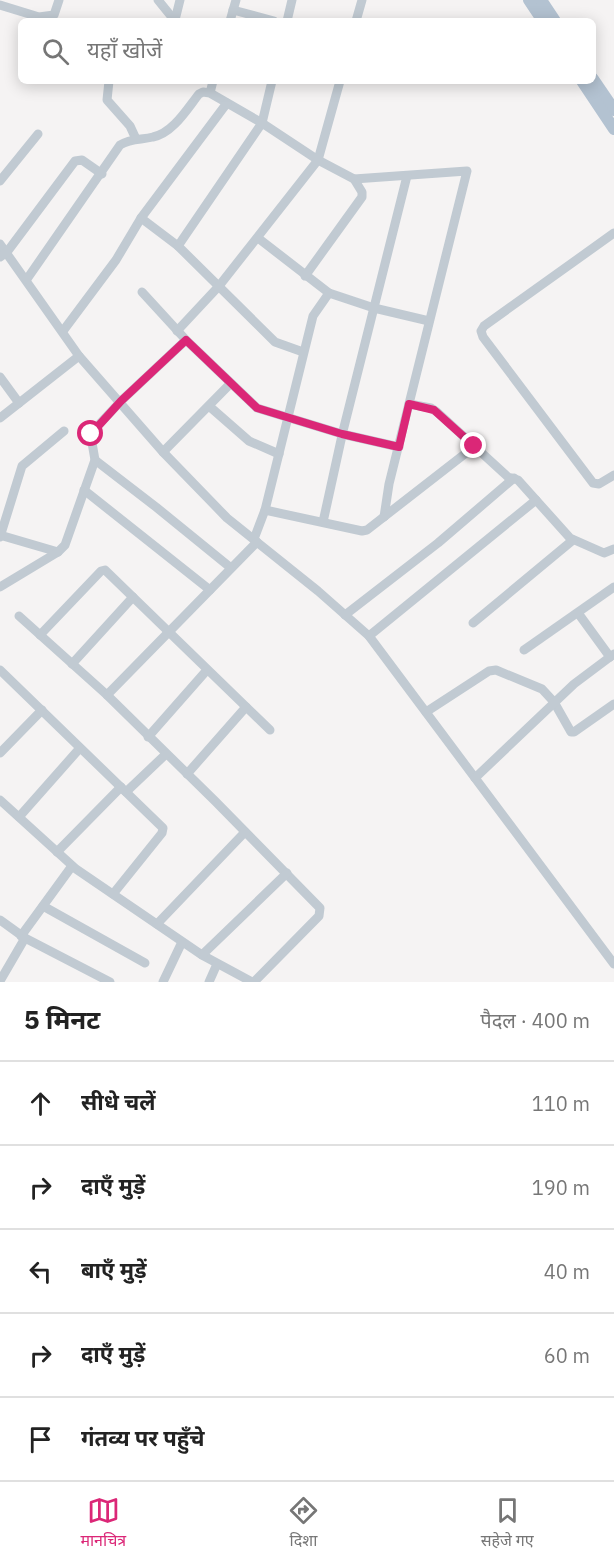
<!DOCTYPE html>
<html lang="hi">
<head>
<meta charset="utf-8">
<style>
	:root { --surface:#fff; --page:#f2f2f2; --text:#222; --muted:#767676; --line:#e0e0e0; --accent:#db2777 }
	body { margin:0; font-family:"IBM Plex Sans","Noto Sans Devanagari",sans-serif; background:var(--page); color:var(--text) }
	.stop { position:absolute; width:18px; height:18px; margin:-14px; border:4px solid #db2777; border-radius:50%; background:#fff }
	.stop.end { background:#db2777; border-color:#fff; box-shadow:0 2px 6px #0008 }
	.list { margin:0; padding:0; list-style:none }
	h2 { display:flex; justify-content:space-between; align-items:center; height:78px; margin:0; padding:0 24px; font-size:26px }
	h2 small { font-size:20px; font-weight:400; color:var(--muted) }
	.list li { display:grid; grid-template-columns:39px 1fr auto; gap:18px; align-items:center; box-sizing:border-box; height:84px; padding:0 24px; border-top:2px solid var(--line) }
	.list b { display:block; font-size:22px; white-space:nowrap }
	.list em { font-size:20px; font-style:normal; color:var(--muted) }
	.icon { flex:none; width:33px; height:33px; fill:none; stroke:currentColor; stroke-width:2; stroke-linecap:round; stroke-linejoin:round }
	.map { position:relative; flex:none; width:614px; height:982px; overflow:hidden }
	.search { position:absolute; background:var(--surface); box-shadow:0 3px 15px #0003; left:18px; right:18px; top:18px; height:66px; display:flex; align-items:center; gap:15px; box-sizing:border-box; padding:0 21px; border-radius:9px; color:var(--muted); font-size:22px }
	.sheet { height:498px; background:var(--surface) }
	nav { display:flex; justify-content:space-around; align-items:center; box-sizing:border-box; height:84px; border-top:2px solid var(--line); background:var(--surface); font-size:16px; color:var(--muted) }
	nav a { display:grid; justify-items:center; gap:3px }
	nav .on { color:var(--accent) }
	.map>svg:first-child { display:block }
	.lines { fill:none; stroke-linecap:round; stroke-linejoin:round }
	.minor { stroke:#c1cad2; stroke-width:9 }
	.major { stroke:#b3c2d1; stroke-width:12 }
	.route { stroke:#db2777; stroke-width:8 }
</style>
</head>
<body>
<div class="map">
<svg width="614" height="982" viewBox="0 0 614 982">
	<rect width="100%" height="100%" fill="#f5f3f3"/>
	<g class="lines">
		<!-- minor -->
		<g class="minor">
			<path d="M158,0l17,21"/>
			<path d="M0,5l39,12 15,-2 5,-15"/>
			<path d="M233,10l41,11"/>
			<path d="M175,20l5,-20"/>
			<path d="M230,21l6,-21"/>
			<path d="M287,21l5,-21"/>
			<path d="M356,21l6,-21"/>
			<path d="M109,81l-2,19 23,26 6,13"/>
			<path d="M210,93l3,-12"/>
			<path d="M354,179l113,-8 -78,313 -5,33"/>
			<path d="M0,181l38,-47"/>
			<path d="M141,218l37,28 97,96 28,10"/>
			<path d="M614,233l-130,93 -3,5 2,6 110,146 6,1 15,-9"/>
			<path d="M258,238l71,55 45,15 55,13"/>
			<path d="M0,244l79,112 84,96 64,66 91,73 51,45 245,328"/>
			<path d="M178,246l84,-123 10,-42"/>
			<path d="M0,257l7,-5 68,-91 7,-1 20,14"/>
			<path d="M27,279l93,-134c11,-7 21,-5 33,-8 20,-4 34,-28 46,-43l4,-2 7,1 52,30 56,37 36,19 8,13v5l-57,79"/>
			<path d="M142,292l44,48 71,68 85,26 57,13"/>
			<path d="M63,331l53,-71 25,-42 86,-115"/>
			<path d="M177,331l42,-45 99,-126 22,-79"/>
			<path d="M0,377l19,26"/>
			<path d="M409,404l22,4 6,4 71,65 10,3 52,58 34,15 10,-4"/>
			<path d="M209,406l40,35 30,13"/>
			<path d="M0,418l79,-62"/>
			<path d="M163,452l67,-68"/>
			<path d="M95,460l61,47 75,61"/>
			<path d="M84,490l126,100"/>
			<path d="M265,510l97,21 5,-1 108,-84"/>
			<path d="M323,522l20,-91 64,-255"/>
			<path d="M0,535l58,17"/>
			<path d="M0,537l22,-71 42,-35"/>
			<path d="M254,539l11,-29 48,-194 16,-23"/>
			<path d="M0,587l58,-35 7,-7 30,-85 -4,-23 1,-5 29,-31 65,-61"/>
			<path d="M578,613l32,44"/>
			<path d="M345,615l93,-72 76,-65"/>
			<path d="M19,616l88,79 108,106 105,107 -1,8 -65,66"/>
			<path d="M473,623l100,-83"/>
			<path d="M40,635l61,-64 4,-1 165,160"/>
			<path d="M369,636l167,-136"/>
			<path d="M524,650l90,-63"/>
			<path d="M72,664l61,-67"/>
			<path d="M0,670l163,158 -1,5 -49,61"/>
			<path d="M107,695l150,-153"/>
			<path d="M426,712l63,-41 7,-1 46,19 12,13 17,30h3l40,-28"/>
			<path d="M148,737l59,-67"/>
			<path d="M0,753l42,-43"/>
			<path d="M187,774l59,-67"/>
			<path d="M475,778l99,-94 40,-30"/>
			<path d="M126,792l40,-38"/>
			<path d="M0,800l76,69 126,86 50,27"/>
			<path d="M19,817l61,-69"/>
			<path d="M57,852l64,-65"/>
			<path d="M43,906l102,57"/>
			<path d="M0,920l25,18 85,44"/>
			<path d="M157,924l88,-92"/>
			<path d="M21,936l51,-70"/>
			<path d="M202,955l85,-82"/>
			<path d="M0,981l25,-43"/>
			<path d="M163,982l19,-40"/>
			<path d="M209,982l8,-18"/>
		</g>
		<!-- major -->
		<g class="major">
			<path d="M529,0l14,21"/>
			<path d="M541,0l14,21"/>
			<path d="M593,79l21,31"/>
			<path d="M582,81l32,48"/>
		</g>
	</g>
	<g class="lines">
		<!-- route -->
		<path class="route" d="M91,434l30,-33 65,-61 71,68 85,26 57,13 10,-43 25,6 40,36"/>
	</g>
</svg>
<div class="stop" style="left:91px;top:434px"></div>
<div class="stop end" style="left:474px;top:446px"></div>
<div class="search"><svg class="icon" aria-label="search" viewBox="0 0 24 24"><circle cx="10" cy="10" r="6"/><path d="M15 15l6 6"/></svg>यहाँ खोजें</div>
</div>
<section class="sheet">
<h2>5 मिनट<small>पैदल · 400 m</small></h2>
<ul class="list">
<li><svg class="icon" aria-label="ahead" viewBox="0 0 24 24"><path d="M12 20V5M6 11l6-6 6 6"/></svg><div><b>सीधे चलें</b></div><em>110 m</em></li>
<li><svg class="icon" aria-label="right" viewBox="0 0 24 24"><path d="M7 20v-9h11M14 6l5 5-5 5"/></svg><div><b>दाएँ मुड़ें</b></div><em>190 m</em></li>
<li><svg class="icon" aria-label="left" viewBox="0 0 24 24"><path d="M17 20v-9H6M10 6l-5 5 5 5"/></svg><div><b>बाएँ मुड़ें</b></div><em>40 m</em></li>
<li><svg class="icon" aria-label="right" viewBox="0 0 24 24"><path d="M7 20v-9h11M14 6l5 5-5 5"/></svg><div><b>दाएँ मुड़ें</b></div><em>60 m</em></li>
<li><svg class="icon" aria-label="arrive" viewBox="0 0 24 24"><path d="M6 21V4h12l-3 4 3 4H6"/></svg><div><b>गंतव्य पर पहुँचे</b></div></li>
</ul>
</section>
<nav>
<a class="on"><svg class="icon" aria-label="map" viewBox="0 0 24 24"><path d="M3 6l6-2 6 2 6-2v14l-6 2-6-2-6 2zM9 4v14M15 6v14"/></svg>मानचित्र</a>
<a><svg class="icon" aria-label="directions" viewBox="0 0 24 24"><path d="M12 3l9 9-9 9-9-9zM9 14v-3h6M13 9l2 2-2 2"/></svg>दिशा</a>
<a><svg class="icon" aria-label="saved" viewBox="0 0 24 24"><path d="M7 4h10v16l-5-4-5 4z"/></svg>सहेजे गए</a>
</nav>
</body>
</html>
